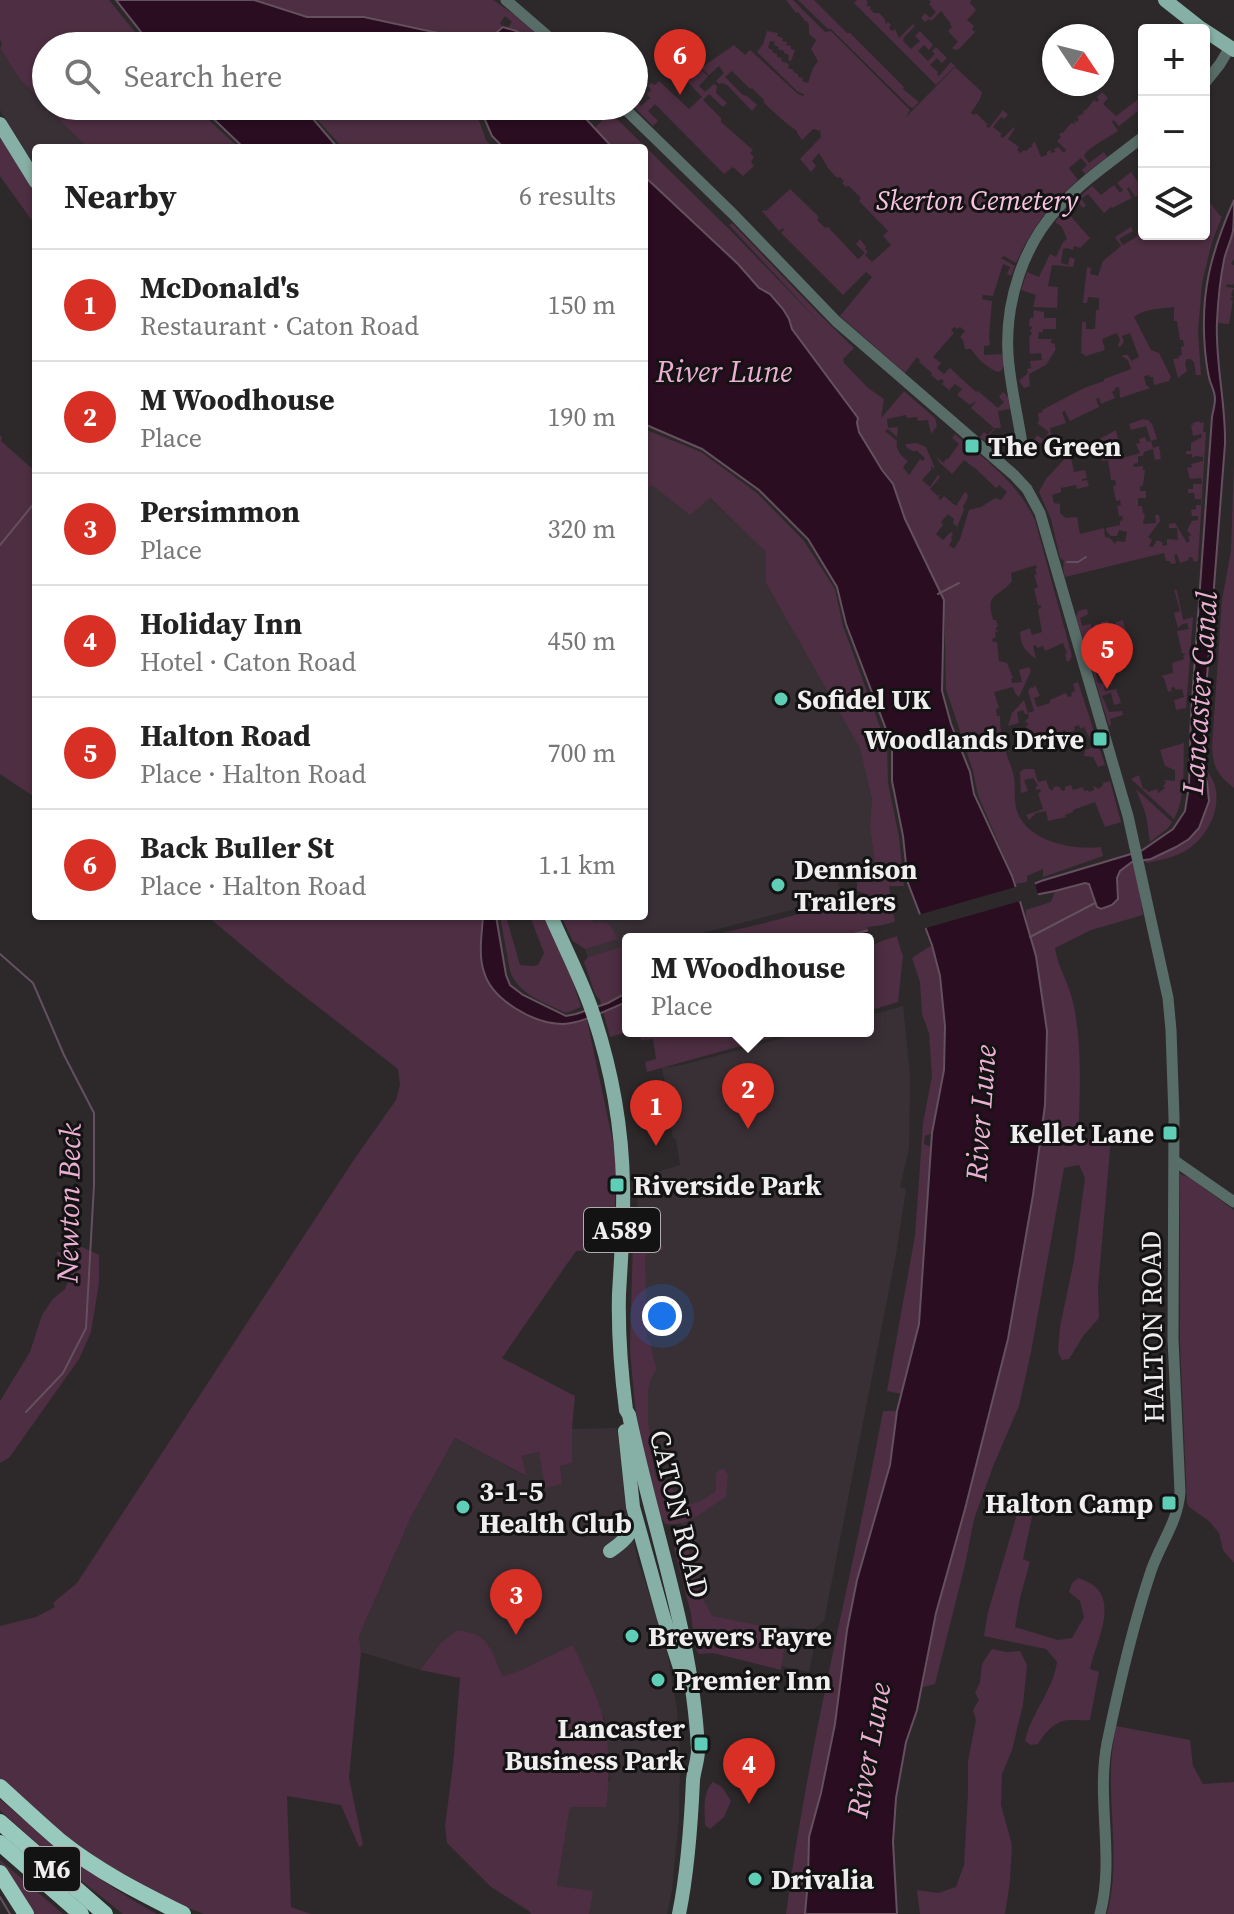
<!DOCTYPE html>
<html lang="en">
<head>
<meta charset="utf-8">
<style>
	:root { --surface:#fff; --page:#f2f2f2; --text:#222; --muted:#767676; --line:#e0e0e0; --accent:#d93025 }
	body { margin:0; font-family:"Source Serif 4",serif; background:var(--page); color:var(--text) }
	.controls { position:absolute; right:24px; top:24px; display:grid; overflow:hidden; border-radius:8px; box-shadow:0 2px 6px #0004 }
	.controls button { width:72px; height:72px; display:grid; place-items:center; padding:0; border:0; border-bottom:2px solid var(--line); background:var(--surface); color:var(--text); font:40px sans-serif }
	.compass { position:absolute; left:1042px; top:24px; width:72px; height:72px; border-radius:50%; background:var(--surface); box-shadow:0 2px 6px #0004; rotate:125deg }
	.you { position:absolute; left:662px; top:1316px; width:28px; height:28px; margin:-20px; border:6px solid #fff; border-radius:50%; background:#1a73e8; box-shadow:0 0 0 12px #1a73e833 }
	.badge { display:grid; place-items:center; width:52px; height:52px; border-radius:50%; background:var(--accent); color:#fff; font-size:26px; font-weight:700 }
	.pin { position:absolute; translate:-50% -66px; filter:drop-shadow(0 2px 4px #0008) }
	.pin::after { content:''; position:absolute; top:42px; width:28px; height:24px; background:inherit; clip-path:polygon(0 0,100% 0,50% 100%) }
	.popup { position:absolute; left:622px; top:933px; width:252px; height:104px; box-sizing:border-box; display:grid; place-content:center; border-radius:8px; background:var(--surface); filter:drop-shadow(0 2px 6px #0005); font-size:26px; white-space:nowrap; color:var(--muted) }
	.popup b { font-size:30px; color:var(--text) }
	.popup::after { content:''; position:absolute; left:50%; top:100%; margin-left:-16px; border:16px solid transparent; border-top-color:var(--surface) }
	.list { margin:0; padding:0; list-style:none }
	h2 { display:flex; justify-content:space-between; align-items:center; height:104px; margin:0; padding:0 32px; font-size:34px }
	h2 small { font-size:26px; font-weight:400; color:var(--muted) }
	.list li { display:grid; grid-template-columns:52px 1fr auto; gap:24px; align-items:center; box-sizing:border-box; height:112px; padding:0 32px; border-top:2px solid var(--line) }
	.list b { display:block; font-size:30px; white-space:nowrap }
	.list p { margin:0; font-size:26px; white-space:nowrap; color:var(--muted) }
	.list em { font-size:26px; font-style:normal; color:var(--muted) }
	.icon { flex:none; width:44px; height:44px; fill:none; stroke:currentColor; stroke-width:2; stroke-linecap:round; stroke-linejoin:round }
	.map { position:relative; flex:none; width:1234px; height:1914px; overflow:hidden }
	.search { position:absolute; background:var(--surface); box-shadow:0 2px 6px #0004; left:32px; top:32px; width:616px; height:88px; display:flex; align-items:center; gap:20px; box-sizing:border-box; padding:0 28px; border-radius:44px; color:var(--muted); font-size:30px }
	.panel { position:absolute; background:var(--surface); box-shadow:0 2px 6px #0004; left:32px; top:144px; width:616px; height:776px; border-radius:8px }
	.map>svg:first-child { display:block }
	.built { fill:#393036 }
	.green { fill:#4d2e42 }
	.water { fill:#2a0d21; stroke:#65505f; stroke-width:2 }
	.pier { fill:#2d292b }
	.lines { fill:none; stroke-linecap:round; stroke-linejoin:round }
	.stream { stroke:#65505f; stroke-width:2 }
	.tertiary { stroke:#596d68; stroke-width:11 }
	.primary { stroke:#86b0a5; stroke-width:14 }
	.motorway { stroke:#97cabd; stroke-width:16 }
	.poi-dot { fill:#5eceb7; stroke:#141313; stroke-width:3 }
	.labels { text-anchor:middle; stroke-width:6; stroke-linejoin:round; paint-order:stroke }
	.shield { fill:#141313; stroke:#aeacad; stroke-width:2 }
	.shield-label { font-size:26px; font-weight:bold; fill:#f0eeef }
	.park-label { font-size:28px; font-style:italic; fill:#f8c5e3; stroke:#141313 }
	.poi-label { font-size:28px; font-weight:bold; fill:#f0eeef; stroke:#141313; text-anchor:start }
	.street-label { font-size:28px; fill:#f0eeef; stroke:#141313 }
	.water-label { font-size:30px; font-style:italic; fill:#ecafd4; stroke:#141313 }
</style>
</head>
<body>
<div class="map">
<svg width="1234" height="1914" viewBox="0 0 1234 1914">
	<rect width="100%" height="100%" fill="#2d292b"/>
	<!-- built -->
	<g class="built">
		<path d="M0,48l19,30 69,70h-52v20l-36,-58z"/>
		<path d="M652,485l57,13 58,54 -1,31 95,165 11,51 -2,27 5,39 -38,10 4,22 -161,42h-52v11l-39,11 -4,-12 -12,-8 -12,-25h83v-424z"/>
		<path d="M903,1006l7,69 -1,73 -9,39 6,2 -10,65 -72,367 -11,9 -25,-3 -81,8 -27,-73 5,-28 -2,-8 -34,-31 -19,-159 6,-104 2,-14 -1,-29 7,-13 36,-11 -4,-26 -3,-1 -2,-12 2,-3 -11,-55 20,-3 128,-34h58v-15z"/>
		<path d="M617,1428l8,76 13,58 5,13 25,82 9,53 3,42 -1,65 -7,73 -5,24h-78l-32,-28 13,-80 40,-25 -6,-64 -83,-47 -18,6 -15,-32 -49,1 -19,25 -59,-18 -2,-16 53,-121 43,-77 70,38 -3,-20 17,-4 7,36 14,-22 12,-3v-34z"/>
		<path d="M787,1631l29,7 -7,34 -28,-6z"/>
	</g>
	<!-- green -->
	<g class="green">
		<path d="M0,0h109l37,46h-100v60l-27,-28 -19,-30 2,-4 -2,-4z"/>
		<path d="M254,0h239l22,15 34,31h-17l-3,-8 -13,-7 -9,-2 5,-7 -7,-6 -5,7 3,4 -19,16 -120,-26h-57z"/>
		<path d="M786,0h7l32,32 6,-1 79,79 -4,7 49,-50 27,25 -2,7 -9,14 3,2 2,-2 11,11 4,-4 -5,6 3,2 14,-18 5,5 -4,4 -3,-2 -8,10 9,7 -2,2 3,2 11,-11 1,1 -7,11 11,8 -2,3 4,3 3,-3 2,1 4,-4 1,1 2,-5 2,-1 6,15 6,-2v-3l3,-2 2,3 3,-1 -1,-3 4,-2 6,6 2,-3 -9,-9 4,-4 -2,-2 3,-3 1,1 8,-10 4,1 -1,-4 2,2 3,-2 -2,-3 7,-4 -1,-2 4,-2 7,-9 3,2 2,-2 -2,-3 5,-5 6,6 -5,6 13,12 28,-21v11l-25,20 -5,-6 -2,2 6,9c-10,7 -31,17 -34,25l5,7 15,-11 3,5 -22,17 -3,-4 5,-5 -6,-7 -12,10 9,12c-29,25 -46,48 -62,83l-12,-7 -3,2 14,8 -4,10 -4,-2 3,-7 -7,-3 -10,32 -10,-1 -1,4 10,2 -3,36 1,8 -6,1v9l18,-1 2,11 -2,5 -4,2c-11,-4 -21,-14 -27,-23h-6l-2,-9 -3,-3 5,-6 -5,-4 -3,2 -3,-2 -3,3 3,3 -21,24 8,6 -4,5 7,6 6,-6 26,24 2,-1 20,17 6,-6 -5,-5 4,-5 5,5 2,12 -12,2 3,17h-6l-10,13 -5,-4 4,-5 4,3 6,-7 -23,-20 5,-7 -6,4 -13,-10 5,-6 -7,-5 -6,6 -7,-6 2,-3 -3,-2 -3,2 -7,-6 1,-2 -13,-11 1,-2 -3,-3 -12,16 -65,-57 32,-39 -6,-5 -23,23 -62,-62 3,-3 -1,-2 -4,3 -17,-20 2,-1 2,1 24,-22 27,26 2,3 -2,2 8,8 3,-1 30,32 7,-6 -9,-9 4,-5 6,8 -1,2 3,3 -3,3 7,7 19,-17 -8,-9 5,-5 -29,-30 2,-3 -12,-12 -3,1 -4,-4 2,-2 -4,-4 -3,1 -9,-10 -9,-15 -7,8 4,5 -5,6 -11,-13 21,-22 -1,-6 -7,-2 -11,11 -5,-7v-2c-12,-8 -22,-18 -33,-28v-3l-12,-12 -2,1 -18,-18 -7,6 18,18 4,1 10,9 -5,6 -25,-26 -5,-2 -3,1 -3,-3 8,-8 -5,-7 -10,9 -8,-7 33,-23 11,10 5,-5 48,44 5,2 1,-2 -6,-2 -41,-40 6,-8 4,-13 11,2 -1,3 6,2 -1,3 5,1 -1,3 5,1v3l4,1 -4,11 -3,-1 1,-5 -5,-2v-2l-6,-2 1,-2 -5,-2 1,-3 -5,-1 -2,7 5,2 -1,2 5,2v3l5,1 -1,3 8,3 -1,4 6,2 -1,2 5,2v3l5,1 -1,3 6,2 5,-15 5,-7 -7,-12 5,-9 -7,-6v-8l-2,-5h-2l-7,-9 -2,1z"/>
		<path d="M798,0h16l33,33h3l54,54 -1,2 16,13 -6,6 -3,-1 -79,-78h-3z"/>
		<path d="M857,0h9l2,3 -2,2 5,2 -1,2 4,4h5l5,5 2,6 2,-2 3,3 -2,3 3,3 3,-2 4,9 14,-14 2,2 -11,11 -1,4 8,8 9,-8 -5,-5 5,-5 13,14 -4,5 -5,-5 -6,6 10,10 7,-7 -3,-3 4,-4 11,11 -5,5 -5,-5 -7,7 8,7 -1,2 2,2 12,-14 4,4 -19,19 -82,-82z"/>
		<path d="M929,0h42l-1,3 6,7 -9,10 7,6 -2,3 3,3 -16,17 -4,1 -3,-2 6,-6 -10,-11 4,-4 -2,-2 1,-1 -10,-13 -10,10 -2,-2 -4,3 -4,-4 4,-5 5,5 6,-6 -7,-8 2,-2z"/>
		<path d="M700,69l8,7 -9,10 6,6 9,-8 3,2 -1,7 11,10 -4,4 -14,-13 -6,6 18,18v4l32,28 -3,3 4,4 -3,5 3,4 -11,10 -10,-9 -9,7 -69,-70 -7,7 10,10 -5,5 -20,-20 1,-6 7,6 9,-8 -3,-4 4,-4 -3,-4 3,-3 4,2 4,-4 30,28 13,-12 -17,-18z"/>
		<path d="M46,106h148l45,42h-151z"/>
		<path d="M305,106h169l12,34 7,8h-150z"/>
		<path d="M605,106l7,2 -1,4 4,5 117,115 89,92 -92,-99 3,-2 86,90 36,35 -11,11 1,4 24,25 16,11 -3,19 23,-27 31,27 2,8 -6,8 -3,-14 -10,1 -1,-4 -10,1 -1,-3 -19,4 1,9 10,-1 -1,10 -9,-8 -3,2 12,10c-2,8 4,15 11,20l-5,6 6,8 11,-16 3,2 2,-3 -9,-8 -2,2 -8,-5v-3l10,-1 10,4 8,19v3l-3,-3v4l-9,10 8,7 8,-12 2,2 -10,12 8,7 3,-2 -3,4 2,2 4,-4 12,10 8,-13 2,-1c4,5 0,9 -3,14l1,4 -7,17 -4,-4 1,-4 -6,-5 -7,8 2,3 -7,9 7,6 8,-8 2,1 -2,5 1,2 -3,5 5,4 6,-10 9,-29 12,-3 14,-9 6,2 6,-8 -8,-7 -3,3 -22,-21h-1l-9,-7 -12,14 -13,-12 -3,-6 7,7 3,-4h2l11,-15 -7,-6 3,-4c32,27 62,48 80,86l37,136 -2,4 -3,2 -2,-8 2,-1 -4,-10 -18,8 -2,-5 -6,2 -1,-3 -3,1 3,13c-11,-9 -15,-12 -16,-27l10,-4 2,7 10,-3 -4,-22 4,-4 -4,-1 -4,-16 4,-2 -4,-12 3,-1 -2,-5 2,-1 -1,-3 -25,8 1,8c-14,18 -27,10 -19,39h3l2,6 -3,3 4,2 -4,1 1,5 -4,2 1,3h4l2,19 8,2 6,15 -2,1 1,4 10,-1 -3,-12 10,-3 2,4 -12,26 -4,-4 -2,-6 -19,5 5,16 -3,1 1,7h3c0,11 1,21 4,31 3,10 8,20 10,30 2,12 -1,26 4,37 13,29 56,36 83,33l2,9 -60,21v-8l-16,7v6l-11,2 -38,-89 -5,-24 -27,-82 -2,-89 -39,-81 -12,-35 -30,-44 -6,-17 -65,-94 -3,-10 -6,-10 -13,-15 -11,-6 -21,-24 -94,-88v-28h-31l-17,-18v-3l14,-15z"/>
		<path d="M0,137l36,56v33l-36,-50z"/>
		<path d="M1131,172l7,10 6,11 -9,4 -6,-10 -2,2 5,9 -20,10 -1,-1 -7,6 -16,-19 -7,5 5,6 -3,3 -7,-8 16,-14 9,9 13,-10 6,8 3,-3 -6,-7z"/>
		<path d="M1208,200l12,16h2l-10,26 -10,41 -4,49 3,43h-5l-2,-13 -4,-3h-3l-2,4 2,8 -9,7 -5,-19 6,-1v-2l3,-1 -1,-8 3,-1 -1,-6h-3l-3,-19h-3v-14c-15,2 -28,1 -40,10l17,33 8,3 12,24 -2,4 -15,4 -1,-8h-3l-1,-2 -5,1 2,9 4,3 -30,10 -1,-11 -4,1v2l-3,2 3,6 -14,6 -2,-6 -3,1 3,8 -29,14 -5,-10 -3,1 4,11 -16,5v2l3,8 8,-3 2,4 -20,4 -10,-1 4,-7 6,4 6,-7 -12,-9 2,-2 -1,-8 5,-1 -1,-2 42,-22 20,-7v-2l27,-10 -3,-9 -6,-4 1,-1h5l3,6 8,-4 -9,-24 -8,3 2,6 -4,5 -2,-1 2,-7 -3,-6 -15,6 3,11 -19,6 -5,-3 1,-31h4v7h9l1,-19h3v-12l-11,-1 -1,6h-4l4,-36 4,1 -1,6 8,2 5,-15 18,-15 -6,-9 16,-10 2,4 -14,8 4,6 18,-11h11l2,4 11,-4h39v-31z"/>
		<path d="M1065,210l25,28 -10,10 -6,-2 -1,4 -6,-2 -4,1 -2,14 7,2 2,-8 5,2 -2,8 -21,-2 -4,21 10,1 -1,21 -24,-1 3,-12 -15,-5 6,-18 12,5 11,-23 6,3 7,-15 4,-3 -5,-12 -7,-5z"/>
		<path d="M1234,229v30l-3,5 3,1v18l-1,2 -6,-1 -1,3 8,1 -3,6 2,3 -3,2 3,2 -4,23 -12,-1 7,-64z"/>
		<path d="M1034,310l10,2v6h12v11h-13v3h-4l-1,7h17l-4,1v3l4,1v4l1,1 -10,16 -17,9 1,12 -6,2 -5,-7 9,-8 -1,-4 4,-1 -1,-7 12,-1 -1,-7 -11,1 -1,-16 3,-5 -3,-3h2l1,-3 -3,-1 1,-8h3z"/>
		<path d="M1143,419l5,1 4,4 5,15 -6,2 2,7 6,-2 2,13 -6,1 -2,-11 -9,3 -1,4h-5v7l-5,1 1,3 9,-1v4h2l-2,15 -3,2v4h6v7h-8v8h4l1,7 2,1 -2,10 13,-1 -1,-8h4l1,6 -12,16 4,3 -3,6 4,1 4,-7 5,2 1,4 4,-1v-6l11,1 -1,-12h-8v-4l6,-1 12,20 3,-2 -2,-4 3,-2 -4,-5 5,-9 6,-1v-4h-6l-1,-6 5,-1v-4h5v-6h-6l-1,-6h-6v-4h5v-5h9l-1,-6 -11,1 -3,-11 5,-1 -1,-3 12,-3v-4l-7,-1 -4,2v-4h-6v-3h5v-8l11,-6 -1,-3 -8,2 -2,-11h2v-2l6,-2 1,2 4,-1 -1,10h3l-8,129 -4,1 -2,-5 -4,1 1,2 -9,3 -3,-9 -3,1 2,8 -5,1 -1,-3h-4l-2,-8 -99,24 -2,-9 1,-7 -4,-3 -9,-39 -12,-27 7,-13 24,-26 4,19 11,-2 2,8 -5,1v2l5,-1 2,6 -12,3 -1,-4 -15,3v4l-9,3 2,8 6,1v9l6,5 11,-1 3,17 24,-6 1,9 5,1 5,6 2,-3 8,1 2,-10 -8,-2 -2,6h-6l-4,-4 -1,-4 14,-3v-4l3,-1 -1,-4h-3l-2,-10 4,-1 -1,-5 -4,1 -3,-15 3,-1 -1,-5h-4l-3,-20 -6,1 -2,-11 -8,2 -1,-3h-2l-1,-4 28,-15 6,28 18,-5 -4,-9 4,-1 -1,-4 6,-2 2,5 4,-1 -5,-15 -15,4 -2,-6z"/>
		<path d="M644,429l57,23 56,41 47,48 31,48 8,37 44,120 1,37 11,54 5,49h-15l9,55 5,15 -5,46 -30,9v-72h-173l62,-14 60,-16h21l31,-14 -12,-4v-13l-16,1 -4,-4 38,-10 -5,-39 2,-27 -12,-51 -94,-165v-31l-56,-54 -20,17 -38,-30 -8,7z"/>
		<path d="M0,435l2,2 -1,4 35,31v326l-36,-24z"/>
		<path d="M1234,463v325c-17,-14 -21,-20 -22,-42l10,-146 9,-49z"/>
		<path d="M1174,589l3,2 6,29 10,-3 -7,91 -10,2 -2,-10 10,-3 -2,-8 -6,1 -2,-3 -3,1 1,3 -4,1 -4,-14 -3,-2 12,-3 -1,-10 12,-4 -1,-3 3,-2 -4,-1 -5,-22 12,-2 -2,-6 -6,2 -3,3 -4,-15 6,-2z"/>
		<path d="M1087,609l1,5 -8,4 2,8 9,-2 1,10 4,-2 -2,-7 3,-1 3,2 1,-4 7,-1 1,9h8l-2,-7 8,-3 3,14 3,4 -6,1 -1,-3 -10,5 -2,-3 -3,2 1,2 -7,2 -1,-11 -3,1 1,4 -12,4 3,11 10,-2 -1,4 -6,2 1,7 10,-3 6,2 3,12 -5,1 -3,-5 -8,-1 1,11 3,3 9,-3 4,3 -9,3 1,4 11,-2 5,14 -7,2 -3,-12 -9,3 7,16 13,-1 1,4 -13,4 1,6 -2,1 -33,-109 2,-6z"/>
		<path d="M1078,682l27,83 -7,2 -5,-10 -9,-1 1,-6 9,-3 -10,-20 -4,2 -1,-4 -5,2 1,3 -8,4 -2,-4 -3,1v6l-6,2 -1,-3 -2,-1v5l-7,3 -1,-4 -3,1 -1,4 -1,-2 -5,1 -2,-3 -1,4 -8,2 -2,-12 5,-2 -1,-6 3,-2 -4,-2 4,-5 -1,-3h-3l-2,-4 -6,2 2,11 -11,3 4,-13 12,-13 4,13 6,-2 -6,-20 3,-4 2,1 2,-3 5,11 -6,2 3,9 13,-4v-3l16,-7 2,4 4,-1 -1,-3 4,-2 -2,-7z"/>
		<path d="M1184,743c-1,25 2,54 -10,76l-43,-40 8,-4 4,14h3l2,3 9,-3 1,4 7,-5 -2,-2 3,-3 -2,-3 11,1v-11l-10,-4 -5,-16z"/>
		<path d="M1024,769h10l4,13 8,-2 3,8 3,3 2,-4 4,-1 5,5 2,-1v-3l6,-2 2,5 10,-3 1,4 4,-1 1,2 5,-2 -1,-4 6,3 4,-4v-2l7,-2 11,41 -16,5 -10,-25 -22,8v2l-8,3 1,2 -18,4 -2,-10 -10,2 -7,7 -3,-5 17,-6 -5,-16 3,-1 -1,-3 -4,1v-3l2,-2 -5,-7 -9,2 4,11 -7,2 -1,-21z"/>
		<path d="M1208,772c2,4 5,7 6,11 10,28 -11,62 -37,72 -10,4 -21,6 -31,8l-1,-2 44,-22 20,-38 -2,-19z"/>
		<path d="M1136,789l36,33 -4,6 -18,14 -4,-27z"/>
		<path d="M1132,862l3,2 8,51 -52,15 -36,18c3,19 11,30 16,47 12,41 9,103 7,145l33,-2 -13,150 1,30 -15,17 -15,24 -7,1 -4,-8 2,-25 14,-67 11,-82 -6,-13 -15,3 -33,184 -12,54 -25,58 -20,55 -9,46 -30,119 -12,3 13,-74 29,-104 43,-170 37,-234 2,-43 -11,-106 -10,-36v-10l25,-8 4,-11 11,-4 51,-9 3,-7z"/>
		<path d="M207,916h276l-2,22 36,72 13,6 33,8 24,-4 28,132v98l-39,1 -74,107 73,38 -3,33v34l-12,3 2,18 -17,4 -6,-36 -17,4 4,20 -71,-38 -43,77 -53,121 2,16 -12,126 14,67 -4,2 -18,-42 -54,-9 4,111 20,7h-107l-21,-8 -78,-42 -36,-25 -69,-59v-154l36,-9 19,-10 -2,-4 24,-20 276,-422 43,-61 4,-15 -2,-16 -112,-87z"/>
		<path d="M500,916h6l14,49 12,1 6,-1 6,-12 -14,-37h14l28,63 9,28 -15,6c-20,-10 -49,-19 -56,-42z"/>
		<path d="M561,916h29l4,7c16,-4 17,3 24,16l-33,10 -12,-8z"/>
		<path d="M628,945v86h5l-23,6 -10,-37 -5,-6 -11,-32 4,-5z"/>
		<path d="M932,945c10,40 16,83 12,125 -3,21 -8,42 -12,63l-7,3 -1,8 7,3 -12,177 -18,70 -14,-3 28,-155 8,-113 9,-47 -3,-43 -7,-19 -2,-32 -8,-24z"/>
		<path d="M639,1031h156l-148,41 -2,-10 11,-3 -3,-20 -12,1z"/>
		<path d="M1180,1174l10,4 44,32v353l-11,-13 -4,-17 -10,-12 -20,-14 -2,-4 -7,-159z"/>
		<path d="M653,1227l10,20v3l-14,1 -4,7 2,80c6,7 5,21 10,31l-7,11 -2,12v29l7,54 2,4 12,1 7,18h9l4,7 12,-4 15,-10v-17l3,-4 5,-1 4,6 -2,21 -3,3c-19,11 -34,28 -58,25l-9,-16 -9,-30 -12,-72 -5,-55 3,-114 9,-9z"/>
		<path d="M80,1246l19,9v28l-8,49 -12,27 -70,99 -9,5v-62l30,-49 12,-37 11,-16 12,-10 8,-21 -17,-15z"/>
		<path d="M883,1411h14l-7,54 -33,115 -10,50 -12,94 -14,69 -12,44 -1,43 -3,34h-19c22,-170 66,-335 97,-503z"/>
		<path d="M1018,1511l12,2 2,4 -9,42 7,3 -10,36 -5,29 43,13 14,-2 12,-21 -4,-16 -11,-9 3,-9 6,-5c47,14 19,59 12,91l9,3 -9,48c-7,1 -13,0 -20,0 -15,0 -24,12 -32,24l-7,1 -6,-4c6,-28 28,-50 32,-79l-11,-13 -62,-13 4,-24z"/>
		<path d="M683,1535c8,8 5,20 8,31 5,18 12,34 21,50l75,15 -6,39 -68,-17 -14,1 -4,-7 -4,-33 -17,-66 4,-10z"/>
		<path d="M457,1630c35,5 32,18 46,46l18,-6 52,-25c10,23 22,45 29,69 8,25 8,67 4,93h-36l-13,79 36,5 -4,23h-58l-2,-3 -38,-24 -44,-44 -2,-17 8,-61 7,-87 -40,-8 19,-25z"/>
		<path d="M992,1649l14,3 14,-1 7,14 -4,40 -11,45 -10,24 -1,31 11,40 -2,36 -5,33h-85l-3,-24 21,3 18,-6 8,-22 4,-71v-33l8,-41 -3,-10 6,-10 -4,-7 5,-11 2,-18z"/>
		<path d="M1116,1726l74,14 3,26 10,18 31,-2v132h-127c11,-41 5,-84 4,-125 -1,-22 1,-42 5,-63z"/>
		<path d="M713,1782l9,5 9,14 -7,16 -14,12 -5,-4c0,-14 -3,-33 8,-43z"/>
		<path d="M0,1799c49,43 100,84 157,115h-34l-65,-52 -54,-48 -4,-4z"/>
		<path d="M0,1860l63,54h-31l-32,-51z"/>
	</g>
	<!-- water -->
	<g class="water">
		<path d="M116,0h138l53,17h57l120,26 19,-16 13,4 14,7 2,8h-380z"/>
		<path d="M200,106h102l36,42h-94z"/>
		<path d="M479,106h95l39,42h-109l-12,-12z"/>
		<path d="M644,176l94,88 21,24 11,6 13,15 6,10 3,10 66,89 -1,5 2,9 23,38 11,14 12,35 39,81 -2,91 9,33 19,48 4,22 38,82 5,15 24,-10 100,-30 32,-22 12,-18 4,-25 2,-71 21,-298c1,-6 3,-12 3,-18 0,-7 -3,-12 -5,-18 -3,-10 -4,-21 -5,-31 -5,-58 6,-97 29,-150 0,10 0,21 -1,31 -2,10 -7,19 -9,29 -4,20 -6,41 -7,61 -2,42 9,82 8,123l-22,285 -1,41 5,12 2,19 -10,27 -10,11 -13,8 -25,12 -19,3 -12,9 -3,7 1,21 -6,6 -11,4 -4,-2 -8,-23 -4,-1 -30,8 -36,7 17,58 11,75 -2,74 -12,90 -25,144 -43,170 -29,104 -19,97 -11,32 -10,56 -3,44 4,72h-92l3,-34 1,-43 12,-44 14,-69 12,-94 10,-50 33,-115 7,-54 22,-87 13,-191 12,-63 1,-44 -5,-50 -8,-31 -8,-21 -56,18v-3h-34l87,-22 -13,-34 -5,-47 -11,-55v-36l-46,-121 -9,-37 -29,-48 -49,-49 -57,-41 -58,-25z"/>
		<path d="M483,916h13l10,59 4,10 13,10 43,21 10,-2 32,-11 20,-11v12h-6c-18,7 -39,19 -59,20 -29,0 -71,-24 -79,-52 -6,-17 -2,-39 -1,-56z"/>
	</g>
	<!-- pier -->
	<path class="pier" d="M1034,880l5,18 -11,1 -144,41 -11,5 -6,-18 16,-2 139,-40z"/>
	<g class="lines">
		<!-- stream -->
		<g class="stream">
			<path d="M33,496l3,-1"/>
			<path d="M0,545l36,-44"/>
			<path d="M1067,562h11l8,-5"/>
			<path d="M938,594l21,-11"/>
			<path d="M1030,937l65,-34"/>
			<path d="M0,954l33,29 31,72 30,58v72l-8,143 -23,45 -37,39"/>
			<path d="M0,1897l10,17"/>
		</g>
		<!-- tertiary -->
		<g class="tertiary">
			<path d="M506,0l53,46"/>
			<path d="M1204,84l16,-20 10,-17"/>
			<path d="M622,106l111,108 103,107 178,154 13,14 13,24 88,303 40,182 3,32 3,87 -1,222 7,153c-2,30 -20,52 -29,79 -19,57 -32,114 -44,172 -11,57 8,115 -7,171"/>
			<path d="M1023,451c-4,-32 -13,-64 -15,-97 -3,-52 15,-109 51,-147 24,-27 56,-48 85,-71"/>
			<path d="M1175,1161l59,41"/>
		</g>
		<!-- primary -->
		<g class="primary">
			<path d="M1165,0l38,30"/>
			<path d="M1204,30l30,20"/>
			<path d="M0,124l36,58"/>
			<path d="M551,916c13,30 28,59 39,89 20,57 32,119 33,180 1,36 -2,73 -4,109 -1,39 2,78 7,116l3,5c23,112 64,221 69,335 0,10 -4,20 -5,30 -2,45 -5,90 -14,134"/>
			<path d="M625,1431l8,76 30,108 18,56"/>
			<path d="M610,1551c13,-9 21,-16 26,-32"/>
		</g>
		<!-- motorway -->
		<g class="motorway">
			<path d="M0,1787c20,18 40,37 60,54 37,30 81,52 123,73"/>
			<path d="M0,1822l105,92"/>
			<path d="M0,1843l81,71"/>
			<path d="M0,1873l26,41"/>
		</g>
	</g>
	<!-- markers -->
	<g class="poi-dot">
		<rect x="964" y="438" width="16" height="16" rx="4"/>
		<circle cx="781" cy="699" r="8"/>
		<rect x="1092" y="731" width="16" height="16" rx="4"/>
		<circle cx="778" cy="885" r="8"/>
		<rect x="1162" y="1125" width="16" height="16" rx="4"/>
		<rect x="609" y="1177" width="16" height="16" rx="4"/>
		<rect x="1161" y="1495" width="16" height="16" rx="4"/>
		<circle cx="463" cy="1507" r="8"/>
		<circle cx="632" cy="1636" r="8"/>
		<circle cx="658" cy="1680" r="8"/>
		<rect x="693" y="1736" width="16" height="16" rx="4"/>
		<circle cx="755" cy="1879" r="8"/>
	</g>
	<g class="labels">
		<!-- shield labels -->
		<g class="shield">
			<rect x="584" y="1208" width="76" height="44" rx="6"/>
			<rect x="24" y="1847" width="56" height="44" rx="6"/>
		</g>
		<g class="shield-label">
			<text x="622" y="1239">A589</text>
			<text x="52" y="1878">M6</text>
		</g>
		<!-- park labels -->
		<g class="park-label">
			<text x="977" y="210">Skerton Cemetery</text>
		</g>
		<!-- poi labels -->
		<g class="poi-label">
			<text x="988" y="456">The Green</text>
			<text x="797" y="709">Sofidel UK</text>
			<text x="1084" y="749" text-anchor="end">Woodlands Drive</text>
			<text x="794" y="879">Dennison<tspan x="794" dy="32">Trailers</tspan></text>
			<text x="1154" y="1143" text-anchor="end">Kellet Lane</text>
			<text x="633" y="1195">Riverside Park</text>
			<text x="479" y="1501">3-1-5<tspan x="479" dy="32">Health Club</tspan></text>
			<text x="1153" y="1513" text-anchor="end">Halton Camp</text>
			<text x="648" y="1646">Brewers Fayre</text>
			<text x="674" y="1690">Premier Inn</text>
			<text x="685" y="1738" text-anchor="end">Lancaster<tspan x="685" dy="32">Business Park</tspan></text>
			<text x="771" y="1889">Drivalia</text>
		</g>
		<!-- street labels -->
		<g class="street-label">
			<text transform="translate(1152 1327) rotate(-91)" y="10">HALTON ROAD</text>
			<text transform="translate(680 1514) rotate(76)" y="10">CATON ROAD</text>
		</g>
		<!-- water labels -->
		<g class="water-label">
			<text x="724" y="382">River Lune</text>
			<text transform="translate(1200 693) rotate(-86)" y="10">Lancaster Canal</text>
			<text transform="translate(981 1113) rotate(-86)" y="10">River Lune</text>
			<text transform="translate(69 1203) rotate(-89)" y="10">Newton Beck</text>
			<text transform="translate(869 1750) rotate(-80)" y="10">River Lune</text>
		</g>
	</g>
</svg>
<div class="controls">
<button>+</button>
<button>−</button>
<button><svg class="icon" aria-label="layers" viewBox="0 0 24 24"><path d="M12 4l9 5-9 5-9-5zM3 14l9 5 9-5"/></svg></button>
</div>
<svg class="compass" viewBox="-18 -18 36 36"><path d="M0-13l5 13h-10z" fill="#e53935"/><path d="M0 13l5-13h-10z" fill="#767676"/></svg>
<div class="you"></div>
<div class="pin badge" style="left:656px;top:1146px">1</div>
<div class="pin badge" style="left:748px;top:1129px">2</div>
<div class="popup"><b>M Woodhouse</b>Place</div>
<div class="pin badge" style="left:516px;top:1635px">3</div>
<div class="pin badge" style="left:749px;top:1804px">4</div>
<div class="pin badge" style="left:1107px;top:689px">5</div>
<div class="pin badge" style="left:680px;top:95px">6</div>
<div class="search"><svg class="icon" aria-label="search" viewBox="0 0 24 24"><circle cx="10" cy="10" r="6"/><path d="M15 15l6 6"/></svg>Search here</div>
<section class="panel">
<h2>Nearby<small>6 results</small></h2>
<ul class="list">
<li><span class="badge">1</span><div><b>McDonald's</b><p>Restaurant · Caton Road</p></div><em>150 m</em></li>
<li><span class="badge">2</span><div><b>M Woodhouse</b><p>Place</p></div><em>190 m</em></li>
<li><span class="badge">3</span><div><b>Persimmon</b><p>Place</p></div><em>320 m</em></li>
<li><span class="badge">4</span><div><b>Holiday Inn</b><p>Hotel · Caton Road</p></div><em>450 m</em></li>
<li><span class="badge">5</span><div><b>Halton Road</b><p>Place · Halton Road</p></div><em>700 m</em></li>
<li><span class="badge">6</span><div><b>Back Buller St</b><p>Place · Halton Road</p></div><em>1.1 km</em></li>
</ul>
</section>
</div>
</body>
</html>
